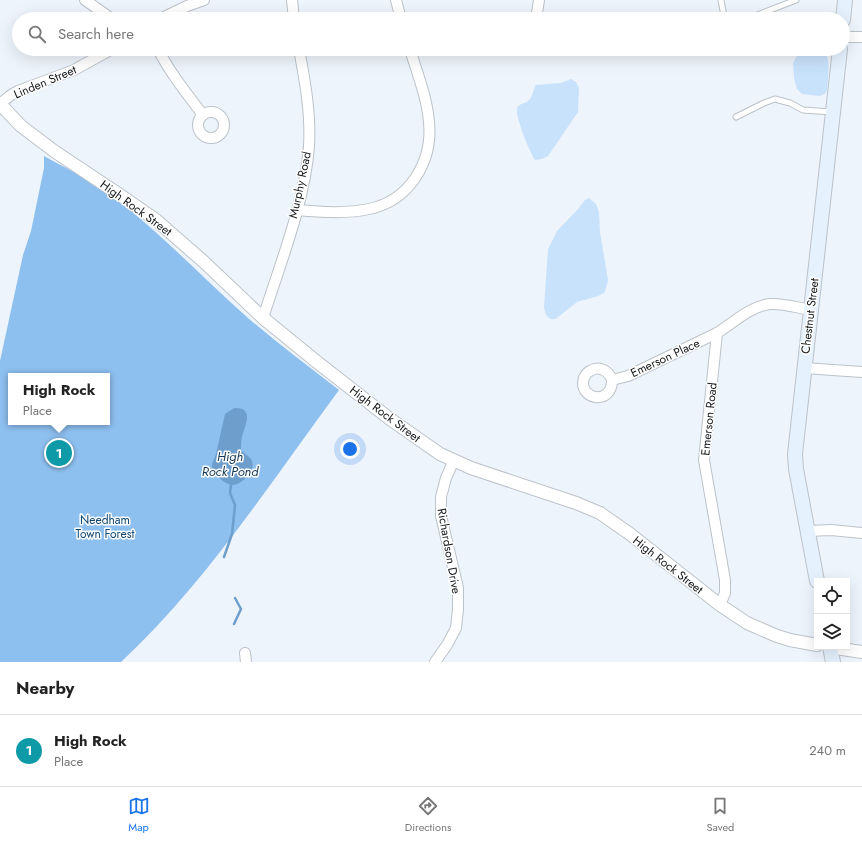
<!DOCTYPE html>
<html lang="en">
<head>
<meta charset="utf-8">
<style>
	:root { --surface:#fff; --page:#f6f6f6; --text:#222; --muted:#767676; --line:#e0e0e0; --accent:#1a73e8 }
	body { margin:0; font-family:Jost,sans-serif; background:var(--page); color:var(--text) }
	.controls { position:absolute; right:12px; bottom:12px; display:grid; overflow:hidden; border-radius:0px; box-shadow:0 4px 16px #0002 }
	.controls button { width:36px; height:36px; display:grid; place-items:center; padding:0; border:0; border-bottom:1px solid var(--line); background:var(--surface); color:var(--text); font:20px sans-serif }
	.you { position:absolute; left:350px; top:449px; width:14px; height:14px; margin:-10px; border:3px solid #fff; border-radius:50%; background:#1a73e8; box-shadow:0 0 0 6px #1a73e833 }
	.badge { display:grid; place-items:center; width:26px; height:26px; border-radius:50%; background:var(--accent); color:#fff; font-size:13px; font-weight:700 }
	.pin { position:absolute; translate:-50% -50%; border:2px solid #fff; box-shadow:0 1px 4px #0006 }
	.popup { position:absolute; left:8px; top:373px; width:102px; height:52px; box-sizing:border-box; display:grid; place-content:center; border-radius:0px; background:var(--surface); filter:drop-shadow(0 1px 3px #0005); font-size:13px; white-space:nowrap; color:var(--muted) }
	.popup b { font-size:15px; color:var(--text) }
	.popup::after { content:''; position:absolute; left:50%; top:100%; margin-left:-8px; border:8px solid transparent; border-top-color:var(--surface) }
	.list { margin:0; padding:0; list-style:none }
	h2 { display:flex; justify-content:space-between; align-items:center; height:52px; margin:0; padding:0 16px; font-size:17px }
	h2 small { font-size:13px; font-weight:400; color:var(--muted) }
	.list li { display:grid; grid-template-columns:26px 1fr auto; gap:12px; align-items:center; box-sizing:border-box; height:72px; padding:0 16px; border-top:1px solid var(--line) }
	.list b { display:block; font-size:15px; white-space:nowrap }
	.list p { margin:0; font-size:13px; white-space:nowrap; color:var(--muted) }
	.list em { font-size:13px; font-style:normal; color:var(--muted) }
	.icon { flex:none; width:22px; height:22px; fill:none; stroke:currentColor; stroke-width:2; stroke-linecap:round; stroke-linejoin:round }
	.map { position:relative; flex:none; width:862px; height:662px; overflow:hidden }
	.search { position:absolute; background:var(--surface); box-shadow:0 4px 16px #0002; left:12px; right:12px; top:12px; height:44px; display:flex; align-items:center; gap:10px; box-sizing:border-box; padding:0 14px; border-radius:22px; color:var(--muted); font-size:15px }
	.sheet { height:124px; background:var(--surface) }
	nav { display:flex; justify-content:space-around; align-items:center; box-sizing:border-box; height:56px; border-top:1px solid var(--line); background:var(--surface); font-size:11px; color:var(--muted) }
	nav a { display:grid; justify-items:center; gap:2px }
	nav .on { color:var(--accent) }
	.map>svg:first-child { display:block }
	.green { fill:#c9e2fb }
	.forest { fill:#8dbfef; fill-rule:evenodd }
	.water { fill:#6d9ecc }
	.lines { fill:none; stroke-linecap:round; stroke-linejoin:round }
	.stream { stroke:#6d9ecc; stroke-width:2.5 }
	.service-casing { stroke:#bcc2c9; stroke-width:7 }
	.minor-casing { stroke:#bcc2c9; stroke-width:12 }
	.tertiary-casing { stroke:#bcc2c9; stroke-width:14 }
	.secondary-casing { stroke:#bcc2c9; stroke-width:16 }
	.service { stroke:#fff; stroke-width:5 }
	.minor { stroke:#fff; stroke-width:10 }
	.tertiary { stroke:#fff; stroke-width:12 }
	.secondary { stroke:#e5f2fe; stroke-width:14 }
	.labels { text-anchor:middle; stroke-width:3; stroke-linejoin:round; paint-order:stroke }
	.street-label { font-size:12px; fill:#131618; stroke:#fff }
	.park-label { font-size:12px; fill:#0d4572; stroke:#fff }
	.water-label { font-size:13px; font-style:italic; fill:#103554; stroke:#fff }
</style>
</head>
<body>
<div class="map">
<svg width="862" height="662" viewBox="0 0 862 662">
	<rect width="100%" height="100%" fill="#eef4fb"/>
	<!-- green -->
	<g class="green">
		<path d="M809,51l16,1c6,10 3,27 2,38l-2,4 -5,2 -18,-2 -5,-5 -3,-11 -1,-15 5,-9z"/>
		<path d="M571,79l5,3 3,6 -1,24 -30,44 -6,3 -7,1c-5,-7 -20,-44 -18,-51 1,-6 9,-5 12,-9 4,-4 4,-10 7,-15l25,-2z"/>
		<path d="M589,198l7,6 3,8 1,20 8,48 -2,9 -2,4 -6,3 -21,6 -20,16c-8,4 -12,-3 -13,-11l4,-58 9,-18 21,-22 7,-9z"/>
	</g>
	<!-- forest -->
	<path class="forest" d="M44,156c19,11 40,20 58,33 53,37 97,86 146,129 29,25 60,48 91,72 -68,92 -134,194 -218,272h-121v-301l23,-106 8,-24 13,-63zM11,376h96v46h-96z"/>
	<!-- water -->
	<path class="water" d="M234,408c22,-1 10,19 8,29 -1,5 -1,9 -1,13 3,4 10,7 11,11 4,9 -11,25 -20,24 -8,-1 -14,-9 -20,-15v-6l4,-10 9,-40z"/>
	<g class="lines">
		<!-- stream -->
		<g class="stream">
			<path d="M224,557l8,-23 3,-29 -5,-12 1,-8"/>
			<path d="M234,624l7,-15 -6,-11"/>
		</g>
		<!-- service casing -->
		<g class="service-casing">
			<g id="service">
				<path d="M721,0l3,16 6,3"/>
				<path d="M747,19l49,-19"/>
				<path d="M736,117l28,-14 11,-4 15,4 13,7 29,2"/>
			</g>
		</g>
		<!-- minor casing -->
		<g class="minor-casing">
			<g id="minor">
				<path d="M85,0l27,19"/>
				<path d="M292,0l2,19"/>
				<path d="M396,0l5,19"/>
				<path d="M160,19l27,-13 17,-6"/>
				<path d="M536,19l3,-19"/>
				<path d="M843,37h19"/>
				<path d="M158,49c12,24 29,45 45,66"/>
				<path d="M0,104l11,-9 7,-4 56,-21 38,-21"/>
				<circle cx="211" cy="125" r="13"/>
				<path d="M297,210c23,2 49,4 72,-1 40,-8 64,-47 60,-87 -2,-25 -12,-49 -19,-73"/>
				<path d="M263,318c17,-54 42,-116 46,-172 2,-32 -4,-65 -10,-97"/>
				<path d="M804,368l58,4"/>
				<path d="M612,380c0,27 -35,19 -28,-2 1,-2 3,-6 6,-7 9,-6 19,0 22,9l16,-4 89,-43"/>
				<path d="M808,531l23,-1 31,3"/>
				<path d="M720,605l5,-12v-13l-21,-120 13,-127c16,-10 34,-27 53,-29 13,-1 28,4 41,6"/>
				<path d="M245,653l1,9"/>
				<path d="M435,662l12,-17 9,-17 2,-19v-21l-17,-72v-19l5,-19 8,-18"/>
			</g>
		</g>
		<!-- tertiary casing -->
		<g class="tertiary-casing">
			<g id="tertiary">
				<path d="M0,104l21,22 33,25 66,44 36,25 48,42 59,56 54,44 73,57 50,35 31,14 105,35 24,10 30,21 90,71 27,18 30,13 13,4 27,5"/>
				<path d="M829,647l33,5"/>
			</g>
		</g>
		<!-- secondary casing -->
		<g class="secondary-casing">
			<g id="secondary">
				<path d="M843,20l2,-20"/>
				<path d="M817,581l-21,-112 -1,-15 45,-405"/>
				<path d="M830,647l3,15"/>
			</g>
		</g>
		<!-- service -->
		<use href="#service" class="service"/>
		<!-- minor -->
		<use href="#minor" class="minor"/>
		<!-- tertiary -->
		<use href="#tertiary" class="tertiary"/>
		<!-- secondary -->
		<use href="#secondary" class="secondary"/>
	</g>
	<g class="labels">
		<!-- street labels -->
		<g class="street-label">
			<text transform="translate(45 82) rotate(-23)" y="4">Linden Street</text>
			<text transform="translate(300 185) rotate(-78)" y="4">Murphy Road</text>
			<text transform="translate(136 208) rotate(36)" y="4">High Rock Street</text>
			<text transform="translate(810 316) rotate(-83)" y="4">Chestnut Street</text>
			<text transform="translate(665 358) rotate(-25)" y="4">Emerson Place</text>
			<text transform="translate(385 414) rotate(37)" y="4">High Rock Street</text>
			<text transform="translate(709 419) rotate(-84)" y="4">Emerson Road</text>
			<text transform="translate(449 551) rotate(80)" y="4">Richardson Drive</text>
			<text transform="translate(668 565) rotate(38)" y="4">High Rock Street</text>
		</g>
		<!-- park labels -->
		<g class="park-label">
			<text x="105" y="524">Needham<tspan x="105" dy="14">Town Forest</tspan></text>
		</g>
		<!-- water labels -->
		<g class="water-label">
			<text x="230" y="461">High<tspan x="230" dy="15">Rock Pond</tspan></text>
		</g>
	</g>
</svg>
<div class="controls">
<button><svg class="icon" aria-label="locate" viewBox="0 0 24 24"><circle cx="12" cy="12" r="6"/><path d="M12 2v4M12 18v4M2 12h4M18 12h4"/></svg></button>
<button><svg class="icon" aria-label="layers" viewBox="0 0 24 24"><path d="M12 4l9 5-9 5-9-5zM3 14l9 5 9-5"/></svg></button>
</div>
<div class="you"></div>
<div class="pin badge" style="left:59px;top:453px;background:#0f9aa8">1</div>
<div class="popup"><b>High Rock</b>Place</div>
<div class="search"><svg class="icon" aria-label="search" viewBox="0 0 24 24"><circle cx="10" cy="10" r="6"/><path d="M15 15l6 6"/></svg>Search here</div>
</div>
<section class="sheet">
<h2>Nearby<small></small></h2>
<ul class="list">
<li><span class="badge" style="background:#0f9aa8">1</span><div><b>High Rock</b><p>Place</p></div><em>240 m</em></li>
</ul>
</section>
<nav>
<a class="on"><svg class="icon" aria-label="map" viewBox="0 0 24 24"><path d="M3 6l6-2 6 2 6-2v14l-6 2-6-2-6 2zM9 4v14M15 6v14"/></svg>Map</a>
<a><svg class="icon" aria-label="directions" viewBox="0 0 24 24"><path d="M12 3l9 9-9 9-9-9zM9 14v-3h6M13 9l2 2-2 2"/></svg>Directions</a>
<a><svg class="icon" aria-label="saved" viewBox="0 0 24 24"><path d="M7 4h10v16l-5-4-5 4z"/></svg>Saved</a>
</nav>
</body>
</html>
